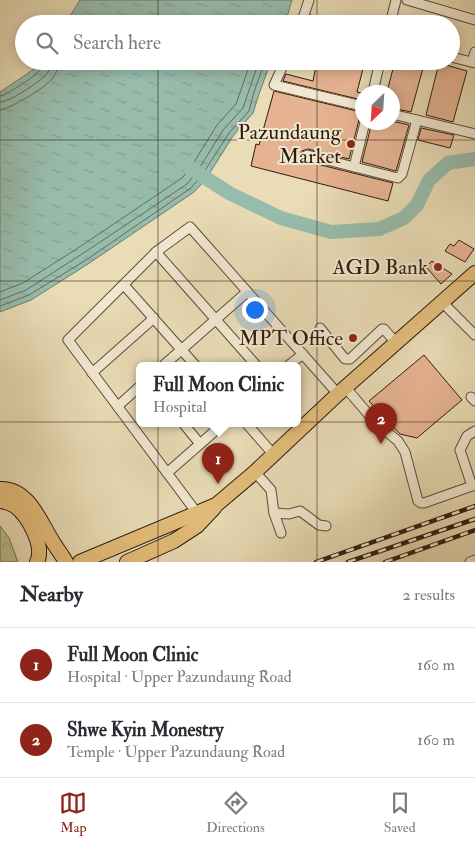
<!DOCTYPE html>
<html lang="en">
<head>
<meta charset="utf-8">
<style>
	:root { --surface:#fff; --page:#f7f7f7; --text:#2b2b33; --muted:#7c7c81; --line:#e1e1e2; --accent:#8f2418 }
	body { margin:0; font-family:"IM FELL Double Pica",serif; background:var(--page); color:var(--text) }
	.compass { position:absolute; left:355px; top:85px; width:45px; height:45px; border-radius:50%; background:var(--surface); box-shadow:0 2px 12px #0003; rotate:205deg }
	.you { position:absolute; left:254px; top:309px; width:18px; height:18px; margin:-12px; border:4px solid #fff; border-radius:50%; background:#1a73e8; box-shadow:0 0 0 8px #1a73e833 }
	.badge { display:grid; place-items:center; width:32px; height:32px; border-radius:50%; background:var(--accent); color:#fff; font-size:16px; font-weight:700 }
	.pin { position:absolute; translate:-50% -41px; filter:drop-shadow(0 1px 2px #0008) }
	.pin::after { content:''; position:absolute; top:26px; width:18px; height:15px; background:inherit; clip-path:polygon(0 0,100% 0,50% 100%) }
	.popup { position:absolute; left:136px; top:362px; width:165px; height:65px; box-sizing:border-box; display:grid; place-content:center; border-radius:8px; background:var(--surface); filter:drop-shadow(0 1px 4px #0005); font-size:16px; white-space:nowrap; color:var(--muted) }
	.popup b { font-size:19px; color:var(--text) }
	.popup::after { content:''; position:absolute; left:50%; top:100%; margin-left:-10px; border:10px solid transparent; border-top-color:var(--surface) }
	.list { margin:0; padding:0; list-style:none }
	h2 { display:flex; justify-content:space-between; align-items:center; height:65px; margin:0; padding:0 20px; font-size:21px }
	h2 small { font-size:16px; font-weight:400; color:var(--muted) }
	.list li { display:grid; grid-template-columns:32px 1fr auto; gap:15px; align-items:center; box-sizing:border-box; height:75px; padding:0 20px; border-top:1px solid var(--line) }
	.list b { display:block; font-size:19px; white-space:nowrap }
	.list p { margin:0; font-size:16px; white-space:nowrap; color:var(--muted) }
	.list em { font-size:16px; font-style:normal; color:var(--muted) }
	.icon { flex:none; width:28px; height:28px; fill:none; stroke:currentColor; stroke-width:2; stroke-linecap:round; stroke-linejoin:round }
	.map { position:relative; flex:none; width:475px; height:562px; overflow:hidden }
	.search { position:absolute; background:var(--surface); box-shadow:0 2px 12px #0003; left:15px; right:15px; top:15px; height:55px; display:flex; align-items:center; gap:12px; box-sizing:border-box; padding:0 18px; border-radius:28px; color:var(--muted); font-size:19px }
	.sheet { height:215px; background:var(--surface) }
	nav { display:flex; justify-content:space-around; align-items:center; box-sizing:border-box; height:70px; border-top:1px solid var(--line); background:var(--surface); font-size:14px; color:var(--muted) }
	nav a { display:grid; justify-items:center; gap:2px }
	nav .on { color:var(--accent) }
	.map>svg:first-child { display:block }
	.park { fill:url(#park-crowns); stroke:#746d4c }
	.water { fill:url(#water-ripples); stroke:#6d7c6d }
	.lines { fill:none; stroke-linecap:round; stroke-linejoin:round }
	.shore { stroke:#636c5d; stroke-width:1 }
	.river { stroke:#97bcac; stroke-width:14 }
	.building { fill:#e6b392; stroke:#2f1b0e }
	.minor-casing { stroke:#5e4b38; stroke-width:11 }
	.primary-casing { stroke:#2f1b0e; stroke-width:16 }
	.minor { stroke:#f1e8d0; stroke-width:9 }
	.primary { stroke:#e4be7b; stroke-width:14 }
	.rail-casing { stroke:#2f1b0e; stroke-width:4.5 }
	.rail { stroke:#f1e8d0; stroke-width:2.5; stroke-dasharray:8; stroke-linecap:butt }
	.grid { fill:none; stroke:#2f1b0e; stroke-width:1; stroke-opacity:0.55 }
	.poi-dot { fill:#8f2418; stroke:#f1e8d0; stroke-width:2 }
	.labels { text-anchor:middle; stroke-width:4; stroke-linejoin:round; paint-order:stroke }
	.poi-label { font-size:21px; fill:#2f1b0e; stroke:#f1e8d0; text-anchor:end }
</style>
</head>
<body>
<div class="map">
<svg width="475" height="562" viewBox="0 0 475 562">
	<defs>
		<pattern id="park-crowns" width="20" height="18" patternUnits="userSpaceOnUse" patternTransform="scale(1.25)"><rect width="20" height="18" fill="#babf8b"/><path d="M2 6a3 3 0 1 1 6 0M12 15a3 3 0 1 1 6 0" fill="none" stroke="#a0a477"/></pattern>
		<pattern id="water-ripples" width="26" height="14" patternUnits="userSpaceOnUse" patternTransform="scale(1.25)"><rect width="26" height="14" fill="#97bcac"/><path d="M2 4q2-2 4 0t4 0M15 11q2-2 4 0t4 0" fill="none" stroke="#82a193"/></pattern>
	</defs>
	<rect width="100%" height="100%" fill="#e9dcb6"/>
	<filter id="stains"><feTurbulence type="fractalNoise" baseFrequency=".004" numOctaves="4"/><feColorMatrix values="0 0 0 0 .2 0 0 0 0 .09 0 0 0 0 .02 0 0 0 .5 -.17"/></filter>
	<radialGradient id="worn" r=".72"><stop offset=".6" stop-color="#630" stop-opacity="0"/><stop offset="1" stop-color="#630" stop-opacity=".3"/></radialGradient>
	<!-- park -->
	<path class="park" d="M0,526l9,12 9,24h-18z"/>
	<!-- water -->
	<g class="water">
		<path d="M80,0h212l-7,24h-220z"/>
		<path d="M41,61h230l-12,33 -6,19 -20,23 -27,43 -12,13 -106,72 -57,36 -31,12v-220l37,-25z"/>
	</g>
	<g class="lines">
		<!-- shore -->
		<g class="shore">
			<path d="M0,96l4,-1c11,-7 39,-21 41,-34"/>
			<path d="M0,102c10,0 37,-19 45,-26 4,-4 6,-9 6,-15"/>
			<path d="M0,110c10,-1 44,-22 51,-30 5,-6 8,-12 8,-19"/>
			<path d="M0,292l23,-9 55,-35 104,-70 9,-11 26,-42 19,-21 15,-43"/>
			<path d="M0,300l26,-10 56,-36 105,-70 10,-12 26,-42 20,-22 16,-47"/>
			<path d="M0,306l29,-11 57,-35 105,-72 11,-13 27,-42 20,-22 5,-19 11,-31"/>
		</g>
		<!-- river -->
		<path class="river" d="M190,168l39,25 52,25 50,14 48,-3 25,-11 13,-13 12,-25 19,-17 27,-4"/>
	</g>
	<!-- building -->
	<g class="building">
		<path d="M305,61h60l-8,31 5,1v7l-79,-19 3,-7 27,7 3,-15 -11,-2z"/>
		<path d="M395,61h30l-14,51 -19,-4v-16h-5z"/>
		<path d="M439,63l28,8 -14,51 -27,-7z"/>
		<path d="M274,91l87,21 -12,47 -41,-10 -6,2 -1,6 4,4 88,22 -5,18 -137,-35 5,-22 3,1z"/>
		<path d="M392,121l17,4 -13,46 -34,-9 10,-40h20z"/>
		<path d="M421,128l33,7 -4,13 -32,-8z"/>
		<path d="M459,240l15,9 -9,13 -20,-11 5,-7 4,2z"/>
		<path d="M432,261l20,13 -11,10 -15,-17z"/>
		<path d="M424,355l38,45 -45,38 -17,-4 -31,-33z"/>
	</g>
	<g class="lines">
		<!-- minor casing -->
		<g class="minor-casing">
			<g id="minor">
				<path d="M407,0l68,20"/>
				<path d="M303,18l21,6"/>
				<path d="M301,24l8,-24"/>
				<path d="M390,24l6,-24"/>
				<path d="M451,57l24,6"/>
				<path d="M285,61l-11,24 88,21"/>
				<path d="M472,62l3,-10"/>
				<path d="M373,92l7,-31"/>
				<path d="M392,114l83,20"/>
				<path d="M307,155l91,23 4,-4 15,-54"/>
				<path d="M354,167l11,-45"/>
				<path d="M156,252l100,113"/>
				<path d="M124,285l71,80"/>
				<path d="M442,302l33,33"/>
				<path d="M320,328l25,31h5l32,-30h2l12,14"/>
				<path d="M164,365l83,-73"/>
				<path d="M289,365l14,-11"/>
				<path d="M92,373l62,-55"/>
				<path d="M346,388l29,34 23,19 7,11 13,49 3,2h3l51,-18"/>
				<path d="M471,397l4,4"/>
				<path d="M118,406l21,-19"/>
				<path d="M183,423l17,21"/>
				<path d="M246,423l27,31"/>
				<path d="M255,472l16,18 3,23 7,20"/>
				<path d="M167,473l57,-50"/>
				<path d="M472,486l-12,-36 7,-14 8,-5"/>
				<path d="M197,513l-129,-173 88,-88 34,-25 148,167"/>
				<path d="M274,513l15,1 11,-3 19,14 7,1"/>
				<path d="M470,562l5,-2"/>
			</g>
		</g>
		<!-- primary casing -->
		<g class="primary-casing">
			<g id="primary">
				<path d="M0,489c29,-1 40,33 53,53 4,7 9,13 13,20"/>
				<path d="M0,501c6,1 10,2 15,5 13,10 30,40 22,56"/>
				<path d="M80,562l136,-57 39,-33 83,-78 137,-121"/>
				<path d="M127,562l47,-21 23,-15 17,-18"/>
			</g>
		</g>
		<!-- minor -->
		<use href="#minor" class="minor"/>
		<!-- primary -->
		<use href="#primary" class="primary"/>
		<!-- rail casing -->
		<g class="rail-casing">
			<g id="rail">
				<path d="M316,562l159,-56"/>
				<path d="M348,562l127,-43"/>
				<path d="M385,562l90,-32"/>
			</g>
		</g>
		<!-- rail -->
		<use href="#rail" class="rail"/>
	</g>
	<!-- grid -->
	<path class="grid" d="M158,0v24M317,0v24M158,61v501M317,61v501M0,140h475M0,281h475M0,422h475"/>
	<!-- markers -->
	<g class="poi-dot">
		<circle cx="351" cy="144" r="5"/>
		<circle cx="438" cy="267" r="5"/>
		<circle cx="353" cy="338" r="5"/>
	</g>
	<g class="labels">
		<!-- poi labels -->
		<g class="poi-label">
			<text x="341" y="139">Pazundaung<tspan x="341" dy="24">Market</tspan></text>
			<text x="428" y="274">AGD Bank</text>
			<text x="343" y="345">MPT Office</text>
		</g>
	</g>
	<rect width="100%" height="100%" filter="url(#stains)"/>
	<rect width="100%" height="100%" fill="url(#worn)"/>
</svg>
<svg class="compass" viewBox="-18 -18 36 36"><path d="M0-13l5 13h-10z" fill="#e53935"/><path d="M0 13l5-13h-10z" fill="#7c7c81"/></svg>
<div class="you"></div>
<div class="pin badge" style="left:218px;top:484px">1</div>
<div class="popup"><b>Full Moon Clinic</b>Hospital</div>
<div class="pin badge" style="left:381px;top:444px">2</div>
<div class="search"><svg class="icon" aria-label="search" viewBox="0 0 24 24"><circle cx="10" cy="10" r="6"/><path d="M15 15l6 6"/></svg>Search here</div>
</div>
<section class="sheet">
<h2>Nearby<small>2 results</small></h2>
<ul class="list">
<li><span class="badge">1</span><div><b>Full Moon Clinic</b><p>Hospital · Upper Pazundaung Road</p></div><em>160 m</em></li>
<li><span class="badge">2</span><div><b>Shwe Kyin Monestry</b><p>Temple · Upper Pazundaung Road</p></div><em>160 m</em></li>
</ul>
</section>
<nav>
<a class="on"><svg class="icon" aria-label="map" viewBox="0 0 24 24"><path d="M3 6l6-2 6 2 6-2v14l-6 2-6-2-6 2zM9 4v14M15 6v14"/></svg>Map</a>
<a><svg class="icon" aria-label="directions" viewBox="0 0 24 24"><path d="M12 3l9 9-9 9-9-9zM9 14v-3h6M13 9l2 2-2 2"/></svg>Directions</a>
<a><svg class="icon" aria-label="saved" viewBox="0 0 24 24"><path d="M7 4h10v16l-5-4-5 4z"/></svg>Saved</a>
</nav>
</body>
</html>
